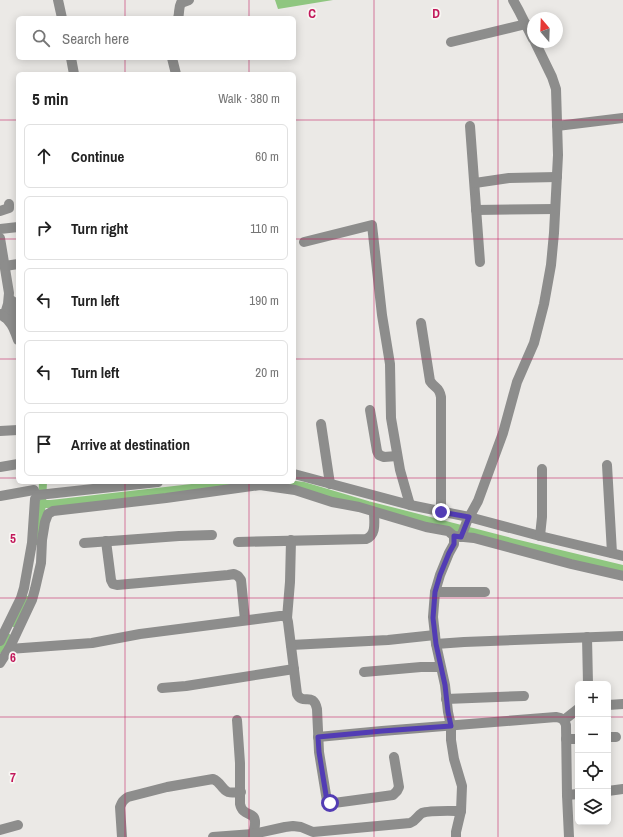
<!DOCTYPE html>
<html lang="en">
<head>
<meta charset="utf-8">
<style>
	:root { --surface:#fff; --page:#f6f6f6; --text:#222; --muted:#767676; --line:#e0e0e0 }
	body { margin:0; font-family:"Archivo Narrow",sans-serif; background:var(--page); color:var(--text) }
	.controls { position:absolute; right:12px; bottom:12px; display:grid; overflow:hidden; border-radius:6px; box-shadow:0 2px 10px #0003 }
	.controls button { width:36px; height:36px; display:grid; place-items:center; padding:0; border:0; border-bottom:1px solid var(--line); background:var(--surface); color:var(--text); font:20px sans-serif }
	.compass { position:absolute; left:527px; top:12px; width:36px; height:36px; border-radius:50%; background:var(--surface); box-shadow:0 2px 10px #0003; rotate:341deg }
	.stop { position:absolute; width:12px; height:12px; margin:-9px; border:3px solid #523cb4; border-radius:50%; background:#fff }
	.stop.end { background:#523cb4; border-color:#fff; box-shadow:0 1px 4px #0008 }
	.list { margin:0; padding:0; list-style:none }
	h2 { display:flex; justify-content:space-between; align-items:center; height:52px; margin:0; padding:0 16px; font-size:17px }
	h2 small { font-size:13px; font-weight:400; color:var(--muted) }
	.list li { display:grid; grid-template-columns:26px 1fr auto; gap:12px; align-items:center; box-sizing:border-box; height:64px; margin:0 8px 8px; padding:0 8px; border:1px solid var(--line); border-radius:6px }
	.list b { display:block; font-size:15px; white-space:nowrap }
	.list em { font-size:13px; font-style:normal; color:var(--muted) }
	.icon { flex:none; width:22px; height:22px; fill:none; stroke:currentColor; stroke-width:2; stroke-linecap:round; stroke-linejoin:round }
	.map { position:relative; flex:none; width:623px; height:837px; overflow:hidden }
	.search { position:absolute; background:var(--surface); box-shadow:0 2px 10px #0003; left:16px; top:16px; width:280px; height:44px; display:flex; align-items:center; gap:10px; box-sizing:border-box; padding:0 14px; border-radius:6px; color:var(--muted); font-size:15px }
	.panel { position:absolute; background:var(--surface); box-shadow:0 2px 10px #0003; left:16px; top:72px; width:280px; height:412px; border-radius:6px }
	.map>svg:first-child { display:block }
	.water { fill:#8fc680 }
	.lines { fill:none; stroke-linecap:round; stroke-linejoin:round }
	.canal { stroke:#8fc680; stroke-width:8 }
	.minor { stroke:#8d8d8c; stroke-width:10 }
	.route { stroke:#523cb4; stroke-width:5 }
	.grid { fill:none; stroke:#c2185b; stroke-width:1; stroke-opacity:0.55 }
	.grid-label { font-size:13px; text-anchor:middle; font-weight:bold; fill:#c2185b; stroke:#f8f6f3; stroke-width:3.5; stroke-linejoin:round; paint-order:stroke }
</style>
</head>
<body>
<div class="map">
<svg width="623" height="837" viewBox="0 0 623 837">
	<rect width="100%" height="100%" fill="#ebe9e6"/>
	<!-- water -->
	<path class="water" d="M275,0h58l-55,9z"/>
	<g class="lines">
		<!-- canal -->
		<g class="canal">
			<path d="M287,484l17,2 64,19 143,37 112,27"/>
			<path d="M42,504h9l194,-22h11"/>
			<path d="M37,541l5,-37 1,-22"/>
			<path d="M14,623l6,-12 5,-12"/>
			<path d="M0,649l7,-12"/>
		</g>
		<!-- minor -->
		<g class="minor">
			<path d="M58,0l4,18"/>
			<path d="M513,0l6,11 14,28"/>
			<path d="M178,18c2,-6 0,-9 3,-15l8,-3"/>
			<path d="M451,42l75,-18"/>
			<path d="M71,58l3,16"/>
			<path d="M172,58l4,16"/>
			<path d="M470,126l10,136"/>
			<path d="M557,126l66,-8"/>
			<path d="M475,183l34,-5 48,-1"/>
			<path d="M476,210l79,-1"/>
			<path d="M0,211l9,-3v-4"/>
			<path d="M0,229l18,-2"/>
			<path d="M0,238l9,55 -1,11 -4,13"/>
			<path d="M304,242l68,-17 10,90 8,49 1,54 9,52 10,35"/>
			<path d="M5,266l13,-2"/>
			<path d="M9,299l6,4v8l-4,12"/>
			<path d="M0,314c11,6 14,15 18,26"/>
			<path d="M421,323l9,58c5,8 9,5 11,16v115"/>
			<path d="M370,410l7,41 2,4 5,2 13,-1"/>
			<path d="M321,424l9,60"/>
			<path d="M0,431l18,-1"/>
			<path d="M607,465l5,88"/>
			<path d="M0,467l18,-3"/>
			<path d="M294,474l116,31 59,12 71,19 83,20"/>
			<path d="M0,496l34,-6"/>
			<path d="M454,536l20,2 97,26 52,12"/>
			<path d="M540,536l2,-19v-48"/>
			<path d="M461,537l6,-16 11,-20 25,-68 14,-51 17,-39 10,-39 7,-39 3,-32 4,-78 -2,-66 -4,-12 -17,-35"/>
			<path d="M106,541l5,39 2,4 4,1 111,-10 6,-1 4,2 3,4 4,40"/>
			<path d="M238,542l128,-3c11,-4 8,-18 8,-27"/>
			<path d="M84,543l95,-7 33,-1"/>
			<path d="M435,592h50"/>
			<path d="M287,618l3,-36 1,-42"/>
			<path d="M587,637l1,47"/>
			<path d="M0,641l21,-43 3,-10 8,-45 3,-44 3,-4 120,-13"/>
			<path d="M436,644l28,-2 159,-6"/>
			<path d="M291,645l97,-5 47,-5"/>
			<path d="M9,649l83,-6 48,-9 140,-18h4l3,2 1,4 9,72c6,12 16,-3 20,15l2,43 8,49 3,2h4l52,-7 7,-1 4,-4 2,-4 -5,-30"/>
			<path d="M0,663l9,-14 23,-49 3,-11 6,-26 1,-23 3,-18 3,-8 5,-3 113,-13 94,-13 35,5 37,12 27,5 67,20 22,4 6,5v8l-5,9 -9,22 -5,17 -2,25 3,27 9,41 3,27 3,14v14l3,19 8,27 -1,25 -5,21v5"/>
			<path d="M364,672l57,-5h19"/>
			<path d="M162,688l24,-2 108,-17"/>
			<path d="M446,699l78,-3"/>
			<path d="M608,705l15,-1"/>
			<path d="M237,720l3,43v41c3,14 16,6 15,20 0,4 -2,8 -2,13"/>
			<path d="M564,720l14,-11"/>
			<path d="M318,737l64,-6 174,-14c6,1 8,2 10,8l1,70 2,42"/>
			<path d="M608,737h8"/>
			<path d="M566,739h12"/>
			<path d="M608,791l15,-2"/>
			<path d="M567,795l11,-1"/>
			<path d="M0,830l18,-5"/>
			<path d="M122,837l-2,-30c2,-5 3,-7 8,-10l39,-10 46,-8c8,3 8,10 15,13 4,1 9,0 13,0"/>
			<path d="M213,837l40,-3 32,-7 8,-1 8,1 12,5 97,-9c7,-3 7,-7 12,-10 8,-3 30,-2 39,-2"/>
		</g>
	</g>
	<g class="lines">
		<!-- route -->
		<path class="route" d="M330,803l-3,-2 -1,-6 -7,-43 -1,-15 64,-6 69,-5 -3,-14 -3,-27 -9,-41 -3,-26 2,-26 5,-17 9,-22 5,-9v-8l7,1 8,-20 -28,-5"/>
	</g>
	<!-- grid -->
	<path class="grid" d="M125,0v18M249,0v18M374,0v837M498,0v837M125,58v16M249,58v16M0,120h18M294,120h329M0,239h18M294,239h329M0,359h18M294,359h329M0,478h18M294,478h329M125,482v355M249,482v355M0,598h623M0,717h578M608,717h15"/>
	<g class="grid-label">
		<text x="312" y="18">C</text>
		<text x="436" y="18">D</text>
		<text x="13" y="543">5</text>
		<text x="13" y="662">6</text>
		<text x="13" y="782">7</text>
	</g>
</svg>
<div class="controls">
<button>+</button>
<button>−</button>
<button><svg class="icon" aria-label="locate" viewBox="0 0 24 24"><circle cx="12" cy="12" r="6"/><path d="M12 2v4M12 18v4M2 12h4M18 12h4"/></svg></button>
<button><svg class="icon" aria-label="layers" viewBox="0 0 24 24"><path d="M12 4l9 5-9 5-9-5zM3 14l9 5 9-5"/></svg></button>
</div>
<svg class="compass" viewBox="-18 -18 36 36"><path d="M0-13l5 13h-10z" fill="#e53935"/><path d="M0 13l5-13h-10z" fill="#767676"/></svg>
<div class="stop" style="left:330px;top:803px"></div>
<div class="stop end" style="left:441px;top:512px"></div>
<div class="search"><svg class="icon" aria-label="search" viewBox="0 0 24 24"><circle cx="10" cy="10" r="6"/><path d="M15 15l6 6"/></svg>Search here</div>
<section class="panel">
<h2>5 min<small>Walk · 380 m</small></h2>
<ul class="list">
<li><svg class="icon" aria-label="ahead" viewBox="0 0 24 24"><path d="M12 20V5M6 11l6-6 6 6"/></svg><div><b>Continue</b></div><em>60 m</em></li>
<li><svg class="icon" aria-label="right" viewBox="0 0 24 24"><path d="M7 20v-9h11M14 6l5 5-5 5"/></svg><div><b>Turn right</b></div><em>110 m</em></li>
<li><svg class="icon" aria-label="left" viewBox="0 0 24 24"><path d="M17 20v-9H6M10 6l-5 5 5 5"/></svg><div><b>Turn left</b></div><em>190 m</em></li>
<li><svg class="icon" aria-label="left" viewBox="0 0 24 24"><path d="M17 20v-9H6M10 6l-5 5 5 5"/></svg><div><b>Turn left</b></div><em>20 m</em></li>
<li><svg class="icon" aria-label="arrive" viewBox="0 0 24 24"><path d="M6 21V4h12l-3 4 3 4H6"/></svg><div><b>Arrive at destination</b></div></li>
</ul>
</section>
</div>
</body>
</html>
